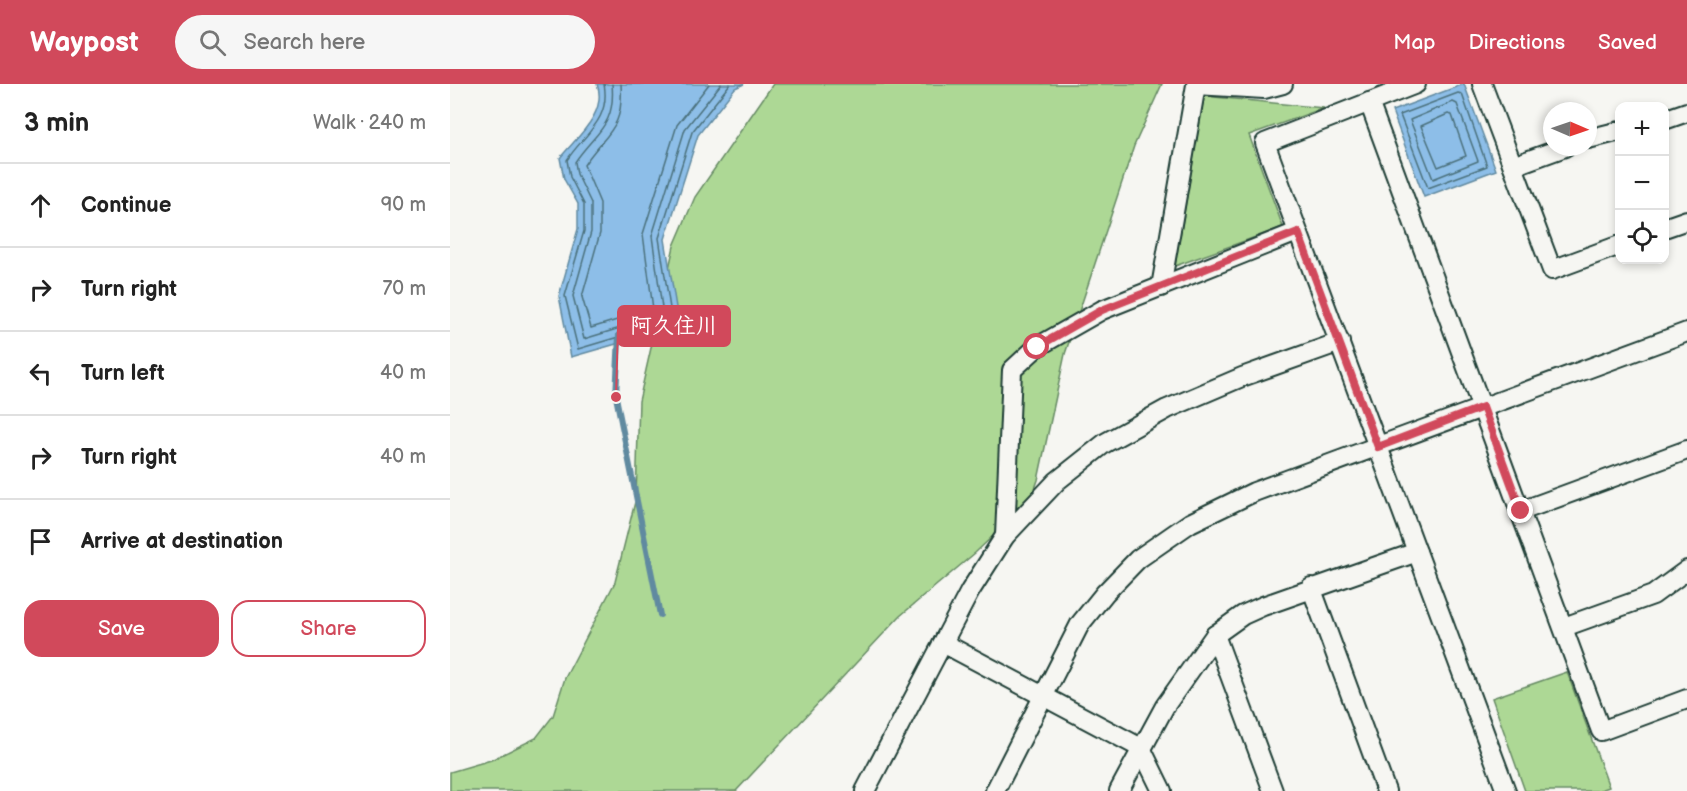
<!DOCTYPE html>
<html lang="en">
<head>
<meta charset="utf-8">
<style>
	:root { --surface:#fff; --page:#f6f6f6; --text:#222; --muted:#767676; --line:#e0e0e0; --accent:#d1495b }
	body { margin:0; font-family:"Balsamiq Sans","Klee One",sans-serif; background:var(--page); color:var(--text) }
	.controls { position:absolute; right:18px; top:18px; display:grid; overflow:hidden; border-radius:12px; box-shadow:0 3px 9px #0003 }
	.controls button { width:54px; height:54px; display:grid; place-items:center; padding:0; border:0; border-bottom:2px solid var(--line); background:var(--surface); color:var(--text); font:30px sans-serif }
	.compass { position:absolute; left:1093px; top:18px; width:54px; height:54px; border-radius:50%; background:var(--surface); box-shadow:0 3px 9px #0003; rotate:92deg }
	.stop { position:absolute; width:18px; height:18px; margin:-14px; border:4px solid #d1495b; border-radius:50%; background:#fff }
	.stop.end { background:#d1495b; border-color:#fff; box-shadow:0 2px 6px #0008 }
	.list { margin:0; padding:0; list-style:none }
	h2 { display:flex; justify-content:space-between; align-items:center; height:78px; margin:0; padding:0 24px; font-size:26px }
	h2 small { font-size:20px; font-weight:400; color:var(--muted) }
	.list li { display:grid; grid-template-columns:39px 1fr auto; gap:18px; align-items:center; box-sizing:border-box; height:84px; padding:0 24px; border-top:2px solid var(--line) }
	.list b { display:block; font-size:22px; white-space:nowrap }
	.list em { font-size:20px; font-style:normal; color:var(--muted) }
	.actions { display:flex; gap:12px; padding:18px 24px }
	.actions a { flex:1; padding:14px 0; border:2px solid var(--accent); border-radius:18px; text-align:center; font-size:21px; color:var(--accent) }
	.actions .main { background:var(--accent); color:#fff }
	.icon { flex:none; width:33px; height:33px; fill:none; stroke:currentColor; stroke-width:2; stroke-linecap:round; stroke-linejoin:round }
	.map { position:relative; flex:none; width:1237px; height:707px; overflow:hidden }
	header { display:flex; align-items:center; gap:36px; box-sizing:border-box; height:84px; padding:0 30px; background:var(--accent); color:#fff }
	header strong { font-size:28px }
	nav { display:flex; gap:33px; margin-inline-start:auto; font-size:21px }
	.search { width:420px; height:54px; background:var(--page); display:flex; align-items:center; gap:15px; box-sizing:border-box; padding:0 21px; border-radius:33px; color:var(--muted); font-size:22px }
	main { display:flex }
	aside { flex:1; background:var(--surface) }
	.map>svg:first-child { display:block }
	.green { fill:#add895; stroke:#668a64; stroke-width:1.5 }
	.water { fill:#8dbee8; stroke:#618aa0; stroke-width:1.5 }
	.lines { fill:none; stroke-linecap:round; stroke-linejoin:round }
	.shore { stroke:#4b717c; stroke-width:1.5 }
	.stream { stroke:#618aa0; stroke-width:6 }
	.street-casing { stroke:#1f3d34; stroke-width:22 }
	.street { stroke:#f6f6f2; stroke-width:18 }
	.route { stroke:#d1495b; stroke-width:8 }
	.leader { fill:none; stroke:#d1495b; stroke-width:2 }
	.callout-dot { fill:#d1495b; stroke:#f6f6f2; stroke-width:2 }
	.callout { fill:#d1495b; stroke:#d1495b; stroke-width:2 }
	.callout-label { font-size:22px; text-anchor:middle; font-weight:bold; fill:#fff }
</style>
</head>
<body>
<header>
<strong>Waypost</strong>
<div class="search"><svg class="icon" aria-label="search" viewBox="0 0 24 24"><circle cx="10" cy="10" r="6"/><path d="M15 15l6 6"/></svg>Search here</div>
<nav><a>Map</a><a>Directions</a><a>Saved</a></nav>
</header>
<main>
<aside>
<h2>3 min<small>Walk · 240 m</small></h2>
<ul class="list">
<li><svg class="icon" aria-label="ahead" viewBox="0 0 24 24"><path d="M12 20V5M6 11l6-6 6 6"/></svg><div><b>Continue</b></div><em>90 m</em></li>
<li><svg class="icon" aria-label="right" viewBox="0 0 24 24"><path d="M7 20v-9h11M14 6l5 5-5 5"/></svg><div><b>Turn right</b></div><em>70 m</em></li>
<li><svg class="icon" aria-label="left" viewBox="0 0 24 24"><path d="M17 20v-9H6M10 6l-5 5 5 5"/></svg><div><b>Turn left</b></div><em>40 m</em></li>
<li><svg class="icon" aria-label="right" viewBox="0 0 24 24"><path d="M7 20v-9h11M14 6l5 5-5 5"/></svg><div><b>Turn right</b></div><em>40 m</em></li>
<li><svg class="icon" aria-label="arrive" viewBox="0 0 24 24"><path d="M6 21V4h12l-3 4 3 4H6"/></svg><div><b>Arrive at destination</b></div></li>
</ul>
<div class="actions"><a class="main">Save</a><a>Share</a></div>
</aside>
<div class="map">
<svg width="1237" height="707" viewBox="0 0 1237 707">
	<rect width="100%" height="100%" fill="#f6f6f2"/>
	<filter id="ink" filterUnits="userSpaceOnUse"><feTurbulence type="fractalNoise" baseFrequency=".0167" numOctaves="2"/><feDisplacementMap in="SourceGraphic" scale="12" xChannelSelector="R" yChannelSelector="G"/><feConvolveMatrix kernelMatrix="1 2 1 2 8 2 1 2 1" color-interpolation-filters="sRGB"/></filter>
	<g filter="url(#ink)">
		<!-- green -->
		<g class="green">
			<path d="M323,0h389l-28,62 -69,208 -27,126 -7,20 -56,53 -75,63 -164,175h-286v-19l41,-12 45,-22 17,-22 12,-38 50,-96 21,-84 3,-97 35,-155 21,-49z"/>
			<path d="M754,12l120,12 -75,27 34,92 -108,39z"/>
			<path d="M1117,588l42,115 -11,4h-73l-33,-93z"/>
		</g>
		<!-- water -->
		<g class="water">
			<path d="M147,0h147l-9,4 -37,47 -33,104 14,87 -108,31 -12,-61 19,-67v-25l-14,-25 -4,-21c16,-20 48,-45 37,-74z"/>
			<path d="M1014,0l32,86 -72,27 -32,-86z"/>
		</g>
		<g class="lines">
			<!-- shore -->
			<g class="shore">
				<path d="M154,0c7,36 -20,50 -37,76l3,17 14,27v27l-19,65 13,53 94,-28 -13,-83 33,-106 38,-48"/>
				<path d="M162,0c4,43 -17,48 -37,78l2,12 14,29v29l-18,64 11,43 79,-24 -11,-79 33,-107 36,-45"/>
				<path d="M171,0c3,47 -15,48 -37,81l16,38v30l-18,64 9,31 62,-19 -10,-75 34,-109 32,-41"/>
				<path d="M1008,9l4,1 25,72 -59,22 -28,-73z"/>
				<path d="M1003,18l4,2 21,57 -45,18 -23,-59z"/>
				<path d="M998,30l4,1 14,41 -28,11 -17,-41z"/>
			</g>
			<!-- stream -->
			<path class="stream" d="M169,251l-3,62 44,218"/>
			<!-- street casing -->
			<g class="street-casing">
				<g id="street">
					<path d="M966,0l-151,59 241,648"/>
					<path d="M1032,0l70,186 68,-25"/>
					<path d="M919,18l232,629 86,-32"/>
					<path d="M1214,36l23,-8"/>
					<path d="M1138,55l32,-8"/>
					<path d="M1063,82l52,-19"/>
					<path d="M1214,144l23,-8"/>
					<path d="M711,203l35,-202 68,4 19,-5"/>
					<path d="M1071,427l166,-61"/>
					<path d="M555,452l7,-166 25,-23 65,-37 195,-78"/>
					<path d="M861,503l75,204"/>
					<path d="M1114,543l89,-32 34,-25"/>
					<path d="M765,551l58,156"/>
					<path d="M493,559l198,105 21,43"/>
					<path d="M415,707l105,-200 35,-55 52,-55 48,-38 62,-34 75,-32 98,-35"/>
					<path d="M545,707l85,-167 25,-31 33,-34 52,-36 64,-31 433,-160"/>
					<path d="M669,707l46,-85 50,-71 28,-20 20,-9 154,-54"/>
				</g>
			</g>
			<!-- street -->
			<use href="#street" class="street"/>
		</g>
	</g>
	<g class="lines" filter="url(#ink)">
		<!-- route -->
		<path class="route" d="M587,263l65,-37 196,-78 80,215 105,-40 38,104"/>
	</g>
	<!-- callouts -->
	<path class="leader" d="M166 313L168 242"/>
	<circle class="callout-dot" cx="166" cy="313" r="6"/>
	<rect class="callout" x="168" y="222" width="112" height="40" rx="6"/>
	<g class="callout-label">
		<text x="224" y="249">阿久住川</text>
	</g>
</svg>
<div class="controls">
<button>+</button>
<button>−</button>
<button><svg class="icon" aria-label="locate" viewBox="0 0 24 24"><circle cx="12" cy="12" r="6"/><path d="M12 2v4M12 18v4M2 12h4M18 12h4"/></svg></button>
</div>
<svg class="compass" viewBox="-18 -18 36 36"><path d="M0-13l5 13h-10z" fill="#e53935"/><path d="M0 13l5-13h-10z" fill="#767676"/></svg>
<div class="stop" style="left:587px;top:263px"></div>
<div class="stop end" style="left:1071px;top:427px"></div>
</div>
</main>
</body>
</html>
